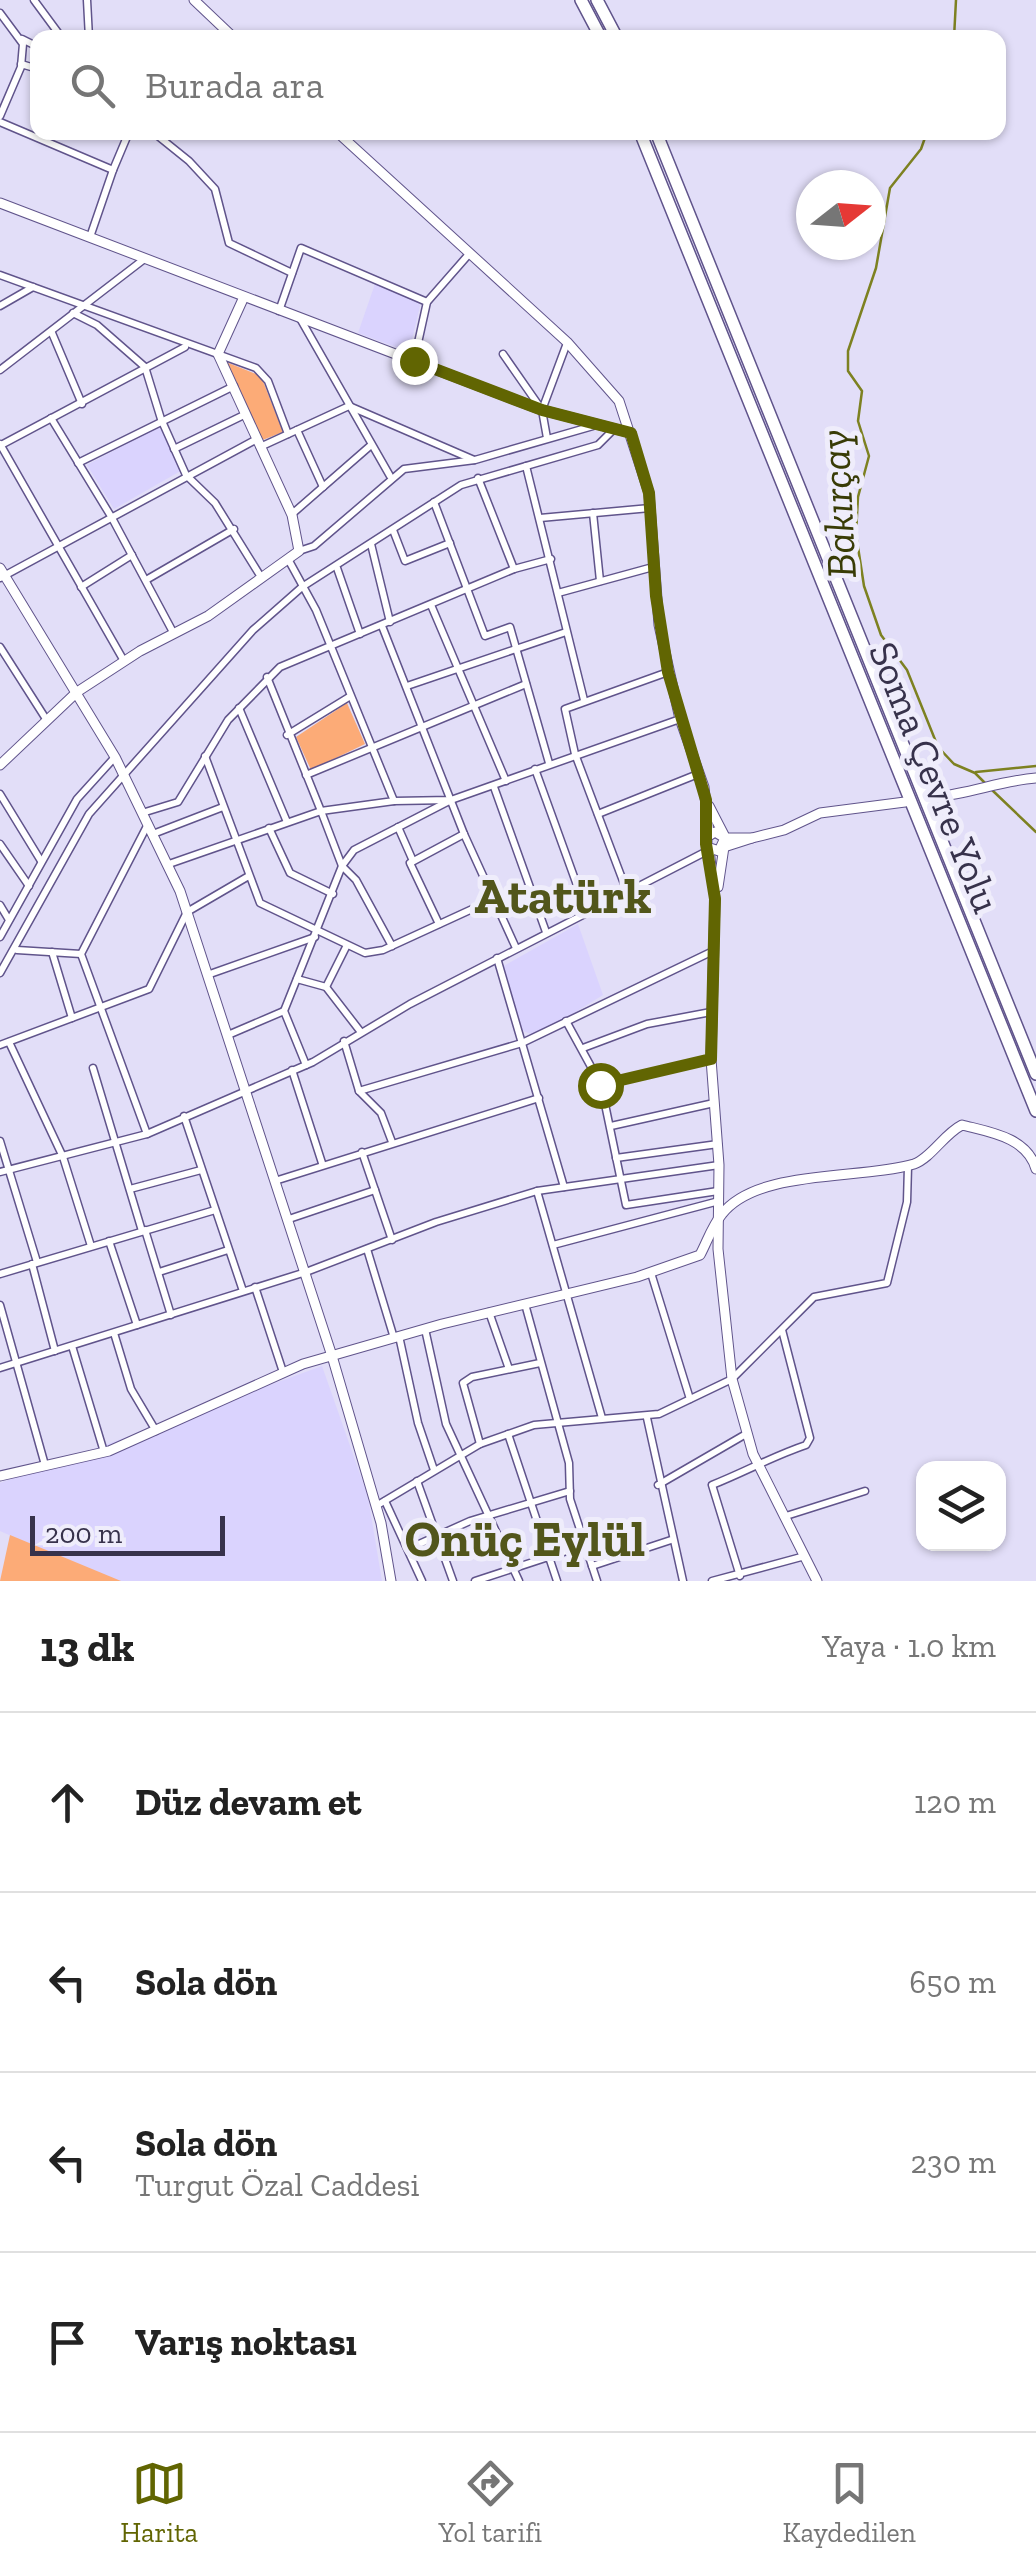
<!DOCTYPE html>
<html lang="tr">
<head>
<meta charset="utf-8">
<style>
	:root { --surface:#fff; --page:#f6f6f6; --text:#222; --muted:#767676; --line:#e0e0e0; --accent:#616502 }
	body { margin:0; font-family:"Zilla Slab",serif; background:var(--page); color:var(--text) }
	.controls { position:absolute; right:30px; bottom:30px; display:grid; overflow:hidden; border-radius:20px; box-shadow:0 2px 8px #0004 }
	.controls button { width:90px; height:90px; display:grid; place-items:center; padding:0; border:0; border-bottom:2px solid var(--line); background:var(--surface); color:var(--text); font:50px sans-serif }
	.compass { position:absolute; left:796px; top:170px; width:90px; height:90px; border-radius:50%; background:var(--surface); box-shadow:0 2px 8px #0004; rotate:73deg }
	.scale { position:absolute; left:30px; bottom:25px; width:195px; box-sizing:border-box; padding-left:10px; border:5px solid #37324b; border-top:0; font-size:28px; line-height:35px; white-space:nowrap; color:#37324b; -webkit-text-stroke:8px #efedfb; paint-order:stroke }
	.stop { position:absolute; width:30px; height:30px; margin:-22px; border:8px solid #616502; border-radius:50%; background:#fff }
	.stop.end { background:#616502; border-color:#fff; box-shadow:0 2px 10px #0008 }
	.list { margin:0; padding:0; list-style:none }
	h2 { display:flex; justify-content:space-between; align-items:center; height:130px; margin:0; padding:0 40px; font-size:42px }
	h2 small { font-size:32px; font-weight:400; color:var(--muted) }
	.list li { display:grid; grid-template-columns:65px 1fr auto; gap:30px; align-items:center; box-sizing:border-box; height:180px; padding:0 40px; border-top:2px solid var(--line) }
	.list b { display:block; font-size:38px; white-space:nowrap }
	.list p { margin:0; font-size:32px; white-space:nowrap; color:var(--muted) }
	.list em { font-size:32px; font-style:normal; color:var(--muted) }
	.icon { flex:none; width:55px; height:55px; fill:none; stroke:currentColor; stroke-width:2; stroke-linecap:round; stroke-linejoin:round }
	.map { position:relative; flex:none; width:1036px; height:1581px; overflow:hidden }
	.search { position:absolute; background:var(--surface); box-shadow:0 2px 8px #0004; left:30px; right:30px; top:30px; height:110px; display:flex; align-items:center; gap:25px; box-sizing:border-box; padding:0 35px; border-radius:20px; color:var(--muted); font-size:38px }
	.sheet { height:850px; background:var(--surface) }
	nav { display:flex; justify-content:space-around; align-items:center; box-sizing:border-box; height:140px; border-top:2px solid var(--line); background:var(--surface); font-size:28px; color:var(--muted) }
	nav a { display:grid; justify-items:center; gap:5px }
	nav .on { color:var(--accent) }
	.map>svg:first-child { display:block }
	.built { fill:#dad3fe }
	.green { fill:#fcab77 }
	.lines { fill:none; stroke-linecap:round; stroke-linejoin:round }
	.stream { stroke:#7d8121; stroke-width:2.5 }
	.street-casing { stroke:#60548b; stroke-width:9 }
	.secondary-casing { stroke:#60548b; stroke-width:11 }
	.highway-casing { stroke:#60548b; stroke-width:14 }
	.street { stroke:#fff; stroke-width:6 }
	.secondary { stroke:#fff; stroke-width:9 }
	.highway { stroke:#fff; stroke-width:11 }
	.route { stroke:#616502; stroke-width:12 }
	.labels { text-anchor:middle; stroke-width:10; stroke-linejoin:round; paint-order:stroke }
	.street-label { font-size:40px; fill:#37324b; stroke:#efedfb }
	.water-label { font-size:42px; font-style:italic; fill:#393c06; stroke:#efedfb }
	.district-label { font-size:50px; font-weight:bold; fill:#52561b; stroke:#efedfb }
</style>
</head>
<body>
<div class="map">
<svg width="1036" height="1581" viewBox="0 0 1036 1581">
	<rect width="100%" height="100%" fill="#e2def8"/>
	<!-- built -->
	<g class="built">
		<path d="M376,281l42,18 2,7 -11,46 -51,-19z"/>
		<path d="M164,424l20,45 -70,40 -27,-44z"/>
		<path d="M578,924l25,71 -66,41 -14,-5 -21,-64z"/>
		<path d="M322,1366l46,131 14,84h-269l-113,-50v-48z"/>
	</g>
	<!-- green -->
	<g class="green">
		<path d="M226,362l35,14 22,56 -23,9z"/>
		<path d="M347,703l18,41 -54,26 -15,-33z"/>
		<path d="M10,1535l111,46h-121z"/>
	</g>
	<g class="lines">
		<!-- stream -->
		<g class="stream">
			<path d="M954,38l2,-38"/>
			<path d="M927,132l-6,17 -31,39 -14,80 -28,83v20l14,20 -4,30 11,35 -11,41 -2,37 8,52 17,49 26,35 31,77 16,17 21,9 11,11"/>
			<path d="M976,772l60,-6"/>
			<path d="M992,790l44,42"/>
		</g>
		<!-- street casing -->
		<g class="street-casing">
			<g id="street">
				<path d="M34,0l28,38"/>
				<path d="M87,0l2,38"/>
				<path d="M0,13l23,31 -2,23 -21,49"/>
				<path d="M22,39l16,8"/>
				<path d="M21,64l17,5"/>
				<path d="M0,122l113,48 -23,67"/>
				<path d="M153,132l36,29 26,28 14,54 63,30"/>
				<path d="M113,170l16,-38"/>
				<path d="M0,275l256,93 12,13 20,53"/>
				<path d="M0,306l33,-19"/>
				<path d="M279,311l22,-63 126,54"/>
				<path d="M73,313l24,12 48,42 16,52 25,56 29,28 46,74"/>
				<path d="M301,320l89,156"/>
				<path d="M52,333l30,71"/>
				<path d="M503,354l39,56 5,28"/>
				<path d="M414,361l13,-59 42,-48"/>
				<path d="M0,370l143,-110"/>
				<path d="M542,410l25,-67"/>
				<path d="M51,418l61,100 62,116"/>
				<path d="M297,430l26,57"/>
				<path d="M0,444l124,217"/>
				<path d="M1,445l184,-98"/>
				<path d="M260,447l89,-41 125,54"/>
				<path d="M174,449l72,-35"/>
				<path d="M78,463l156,-77"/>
				<path d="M526,466l58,234"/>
				<path d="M478,478l36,91"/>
				<path d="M434,502l51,134 25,-9 39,136"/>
				<path d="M593,513l7,68"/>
				<path d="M292,514l78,-68"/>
				<path d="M540,518l110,-10"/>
				<path d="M393,530l12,31 45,-18"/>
				<path d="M371,544l19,78"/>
				<path d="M299,551l15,-5 90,-77 71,-9 118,-34"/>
				<path d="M337,568l23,66"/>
				<path d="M0,578l257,-139"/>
				<path d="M146,580l88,-51"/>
				<path d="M81,587l51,-32"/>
				<path d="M558,593l95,-26"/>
				<path d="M431,605l75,176"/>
				<path d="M382,626l82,208 52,114"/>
				<path d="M0,647l46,72"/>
				<path d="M267,677l54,134 73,-10 -78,-191 -28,-51"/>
				<path d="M407,686l159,-54"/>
				<path d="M239,708l48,114"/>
				<path d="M287,735l62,-38"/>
				<path d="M205,756l55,147 105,50 18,-3 111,-51"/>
				<path d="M535,769l51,141"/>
				<path d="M306,775l220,-91"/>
				<path d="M494,787l52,145"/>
				<path d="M0,794l41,67"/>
				<path d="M394,801l57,-1 229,-81"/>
				<path d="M142,813l36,-11 50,-82 52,-53 234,-98 37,-10"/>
				<path d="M598,814l100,-40"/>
				<path d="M398,827l15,34"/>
				<path d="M269,828l21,45 43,21"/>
				<path d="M153,834l70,-27"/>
				<path d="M0,844l29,42"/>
				<path d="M169,864l152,-53 21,55 14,14 36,66"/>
				<path d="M626,889l-51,-135 -10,-45 103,-37"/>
				<path d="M0,905l9,15"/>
				<path d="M439,924l-29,-61 54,-29"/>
				<path d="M0,937l77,-138 38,-42"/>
				<path d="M17,950l64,4"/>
				<path d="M52,952l20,66"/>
				<path d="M497,958l67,229"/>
				<path d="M0,973l89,-159 164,-184 49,-43 159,-102 137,-40 16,-16"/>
				<path d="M210,974l105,-37"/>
				<path d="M297,979l29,8 34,44"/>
				<path d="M326,987l21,-42"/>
				<path d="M566,1021l35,64 25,120 92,-14"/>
				<path d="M228,1035l56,-24"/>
				<path d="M344,1041l15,50 163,-48 189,-91"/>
				<path d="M9,1042l54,115 28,89"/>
				<path d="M0,1045l149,-56 38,-77 60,-35"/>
				<path d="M583,1048l64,-24 64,-12"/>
				<path d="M306,1065l-22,-54 58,-145 12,-16 97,-50"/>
				<path d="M93,1068l49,163"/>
				<path d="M292,1070l30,93"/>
				<path d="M601,1085l110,-26"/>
				<path d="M359,1091l22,22 11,29"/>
				<path d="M184,1116l59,175"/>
				<path d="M611,1126l103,-23"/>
				<path d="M147,1134l-66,-180 67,-130"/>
				<path d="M0,1141l37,121"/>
				<path d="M362,1152l30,88"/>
				<path d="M616,1158l102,-14"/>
				<path d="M0,1172l147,-38 166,-72 97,-58 299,-154"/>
				<path d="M278,1180l261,-82"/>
				<path d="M130,1189l71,-19"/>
				<path d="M537,1191l65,227"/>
				<path d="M289,1219l86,-29"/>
				<path d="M145,1230l26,85"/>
				<path d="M109,1241l28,84"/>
				<path d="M553,1245l166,-44"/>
				<path d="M367,1249l27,89"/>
				<path d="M32,1264l23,87"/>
				<path d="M159,1272l69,-22"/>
				<path d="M651,1273l39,126"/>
				<path d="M0,1274l215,-64"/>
				<path d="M255,1287l28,85"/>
				<path d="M525,1304l44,159 1,36 27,82"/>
				<path d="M0,1305l45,160"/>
				<path d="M489,1312l20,57"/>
				<path d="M425,1329l21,95 73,157"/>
				<path d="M114,1333l17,56 25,42"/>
				<path d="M399,1336l19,87 16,47"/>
				<path d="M72,1346l32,106"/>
				<path d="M0,1368l306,-96 130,-50 101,-31 182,-26"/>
				<path d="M647,1418l36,163"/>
				<path d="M508,1434l49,147"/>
				<path d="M480,1444l-17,-61 9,-6 68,-14"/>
				<path d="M417,1481l36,100"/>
				<path d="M658,1485l88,-51"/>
				<path d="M385,1501l37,80"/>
				<path d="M376,1506l104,-62 54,-19 125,-11 73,-35 82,-82 73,-14 20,-81 1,-36"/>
				<path d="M786,1516l79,-25"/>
				<path d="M408,1549l62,-28 100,-30"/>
				<path d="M592,1566l79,-26"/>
				<path d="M740,1576l-28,-91c33,-13 61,-29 94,-40l4,-7 -28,-108"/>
				<path d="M475,1581l110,-36"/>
				<path d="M712,1581l93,-25"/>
			</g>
		</g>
		<!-- secondary casing -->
		<g class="secondary-casing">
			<g id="secondary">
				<path d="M194,0l40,38"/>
				<path d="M337,132l230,210 52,59 30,92 10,132 21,94 24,68 5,47"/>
				<path d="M0,203l542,207 89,23"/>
				<path d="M0,568l115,189 65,134 152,465 49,167 10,58"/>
				<path d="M0,765l77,-73 63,-41 68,-35 91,-65 -7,-36 -74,-161 25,-55"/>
				<path d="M935,797c37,-4 65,-16 101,-19"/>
				<path d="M709,806l15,29"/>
				<path d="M752,838l32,-8 36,-17 85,-11"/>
				<path d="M709,850l6,49 -4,160 8,106 -1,84 14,130 21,75 64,127"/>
				<path d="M718,887l6,-40 28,-9h-27l-10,-6 -8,5v10l12,4 6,-13"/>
				<path d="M0,1476l109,-25 194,-87 139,-40 195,-47 63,-22c7,-13 12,-29 22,-41 36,-46 141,-34 192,-50 17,-6 30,-30 48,-39 27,7 65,12 74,44"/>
			</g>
		</g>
		<!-- highway casing -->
		<g class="highway-casing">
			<g id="highway">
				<path d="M581,0l20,38"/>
				<path d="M597,0l20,38"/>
				<path d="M640,132l396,979"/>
				<path d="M656,132l380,942"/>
			</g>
		</g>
		<!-- street -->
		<use href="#street" class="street"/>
		<!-- secondary -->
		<use href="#secondary" class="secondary"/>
		<!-- highway -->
		<use href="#highway" class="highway"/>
	</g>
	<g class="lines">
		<!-- route -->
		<path class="route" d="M414,361l128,49 89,23 18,60 7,103 12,76 38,128v44l9,55 -4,160 -111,26"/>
	</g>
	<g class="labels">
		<!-- street labels -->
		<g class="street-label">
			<text transform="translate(935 777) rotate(68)" y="14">Soma Çevre Yolu</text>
		</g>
		<!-- water labels -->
		<g class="water-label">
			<text transform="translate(837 504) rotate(-93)" y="15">Bakırçay</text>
		</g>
		<!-- district labels -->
		<g class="district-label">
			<text x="563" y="913">Atatürk</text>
			<text x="525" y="1556">Onüç Eylül</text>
		</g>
	</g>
</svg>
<div class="controls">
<button><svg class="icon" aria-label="layers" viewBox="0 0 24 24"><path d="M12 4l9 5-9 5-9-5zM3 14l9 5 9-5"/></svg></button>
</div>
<svg class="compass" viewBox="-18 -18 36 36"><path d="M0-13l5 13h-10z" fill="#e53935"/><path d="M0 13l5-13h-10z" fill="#767676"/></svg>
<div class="scale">200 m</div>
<div class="stop" style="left:600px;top:1085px"></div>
<div class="stop end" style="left:414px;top:361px"></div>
<div class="search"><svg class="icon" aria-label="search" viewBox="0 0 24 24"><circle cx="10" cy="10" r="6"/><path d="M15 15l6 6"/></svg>Burada ara</div>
</div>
<section class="sheet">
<h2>13 dk<small>Yaya · 1.0 km</small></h2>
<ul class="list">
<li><svg class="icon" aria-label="ahead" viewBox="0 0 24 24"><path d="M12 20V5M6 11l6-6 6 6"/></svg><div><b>Düz devam et</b></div><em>120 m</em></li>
<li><svg class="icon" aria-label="left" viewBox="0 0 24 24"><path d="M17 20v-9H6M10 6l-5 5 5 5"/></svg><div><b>Sola dön</b></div><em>650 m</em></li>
<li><svg class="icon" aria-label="left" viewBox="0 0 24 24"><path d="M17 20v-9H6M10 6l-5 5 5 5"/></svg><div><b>Sola dön</b><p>Turgut Özal Caddesi</p></div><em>230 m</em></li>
<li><svg class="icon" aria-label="arrive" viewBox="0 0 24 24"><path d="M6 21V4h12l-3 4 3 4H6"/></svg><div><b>Varış noktası</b></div></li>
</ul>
</section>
<nav>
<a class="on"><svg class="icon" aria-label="map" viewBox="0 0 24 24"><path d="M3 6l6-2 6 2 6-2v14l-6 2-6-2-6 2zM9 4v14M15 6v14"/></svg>Harita</a>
<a><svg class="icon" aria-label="directions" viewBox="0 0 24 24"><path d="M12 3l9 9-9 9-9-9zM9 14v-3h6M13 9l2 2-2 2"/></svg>Yol tarifi</a>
<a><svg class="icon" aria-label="saved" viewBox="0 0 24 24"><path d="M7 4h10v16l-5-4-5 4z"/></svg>Kaydedilen</a>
</nav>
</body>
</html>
